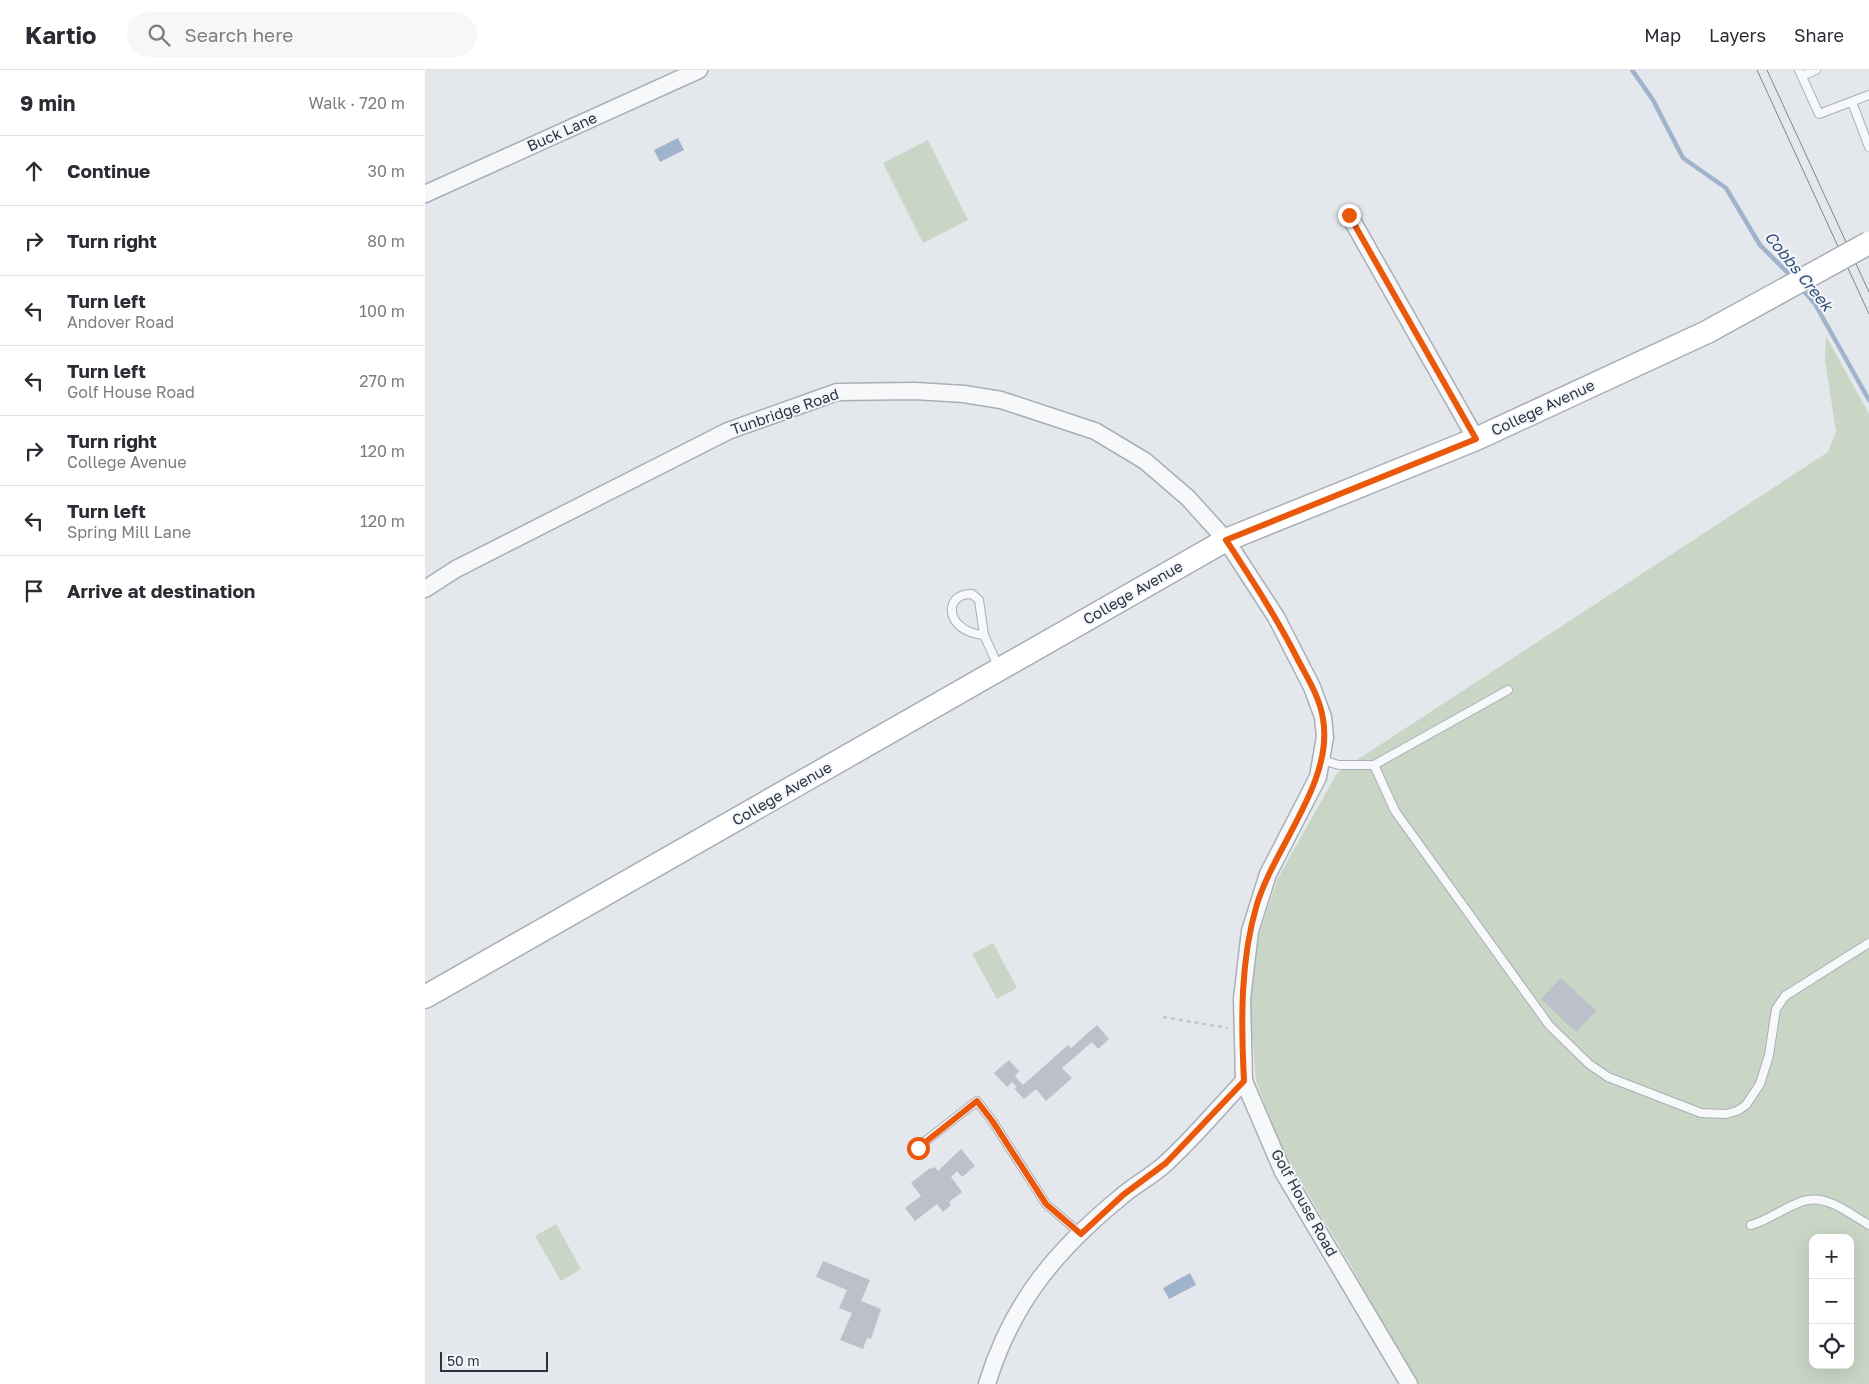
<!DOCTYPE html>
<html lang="en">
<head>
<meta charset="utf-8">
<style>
	:root { --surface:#fff; --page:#f7f7f7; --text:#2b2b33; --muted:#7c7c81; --line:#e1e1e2 }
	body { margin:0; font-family:"Golos Text",sans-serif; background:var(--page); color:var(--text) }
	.controls { position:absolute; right:15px; bottom:15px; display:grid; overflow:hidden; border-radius:10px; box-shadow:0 5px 20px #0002 }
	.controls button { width:45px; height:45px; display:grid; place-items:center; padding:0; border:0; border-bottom:1px solid var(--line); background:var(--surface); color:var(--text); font:25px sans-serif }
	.scale { position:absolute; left:15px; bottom:12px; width:108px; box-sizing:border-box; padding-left:5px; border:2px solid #2b3445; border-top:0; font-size:14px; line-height:18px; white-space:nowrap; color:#2b3445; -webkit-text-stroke:4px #f4f6f9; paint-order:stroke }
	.stop { position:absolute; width:15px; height:15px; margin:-11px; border:4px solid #ea580c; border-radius:50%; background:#fff }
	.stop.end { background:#ea580c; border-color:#fff; box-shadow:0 1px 5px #0008 }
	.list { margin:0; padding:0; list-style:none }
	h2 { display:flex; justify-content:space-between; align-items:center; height:65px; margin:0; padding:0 20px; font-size:21px }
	h2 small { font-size:16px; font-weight:400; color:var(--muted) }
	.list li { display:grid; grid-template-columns:32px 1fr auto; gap:15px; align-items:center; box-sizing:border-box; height:70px; padding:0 20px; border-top:1px solid var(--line) }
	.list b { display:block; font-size:19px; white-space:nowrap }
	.list p { margin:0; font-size:16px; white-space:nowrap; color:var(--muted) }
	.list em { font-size:16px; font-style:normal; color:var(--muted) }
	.icon { flex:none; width:28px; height:28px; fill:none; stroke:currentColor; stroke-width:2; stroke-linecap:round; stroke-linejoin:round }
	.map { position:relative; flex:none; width:1444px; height:1314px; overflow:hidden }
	header { display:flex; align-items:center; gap:30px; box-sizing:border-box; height:70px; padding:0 25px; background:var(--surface); border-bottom:1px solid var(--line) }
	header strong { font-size:24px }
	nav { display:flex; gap:28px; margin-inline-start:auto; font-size:18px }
	.search { width:350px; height:45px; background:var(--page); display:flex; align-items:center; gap:12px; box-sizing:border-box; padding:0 18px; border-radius:28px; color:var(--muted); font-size:19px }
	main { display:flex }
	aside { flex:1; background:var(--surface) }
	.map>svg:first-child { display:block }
	.green { fill:#c9d6c5; fill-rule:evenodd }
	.water { fill:#9fb4cc }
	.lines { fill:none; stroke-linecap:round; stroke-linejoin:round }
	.stream { stroke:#9fb4cc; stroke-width:4.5 }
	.building { fill:#bbc0ca }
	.lane-casing { stroke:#a9aeb7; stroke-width:10 }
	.street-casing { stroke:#a9aeb7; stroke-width:19 }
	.secondary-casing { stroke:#a9aeb7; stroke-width:25 }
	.path { stroke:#c2c5cb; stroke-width:2.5; stroke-dasharray:4 4; stroke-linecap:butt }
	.lane { stroke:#f7f8fa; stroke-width:8 }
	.street { stroke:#f7f8fa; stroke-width:16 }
	.secondary { stroke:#fff; stroke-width:22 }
	.tram { stroke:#7d8696; stroke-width:1 }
	.secondary-bridge-casing { stroke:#a9aeb7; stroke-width:25; stroke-linecap:butt }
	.secondary-bridge { stroke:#fff; stroke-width:22 }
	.route { stroke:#ea580c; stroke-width:6 }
	.labels { text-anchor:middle; stroke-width:4; stroke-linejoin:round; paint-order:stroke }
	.street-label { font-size:15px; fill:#2b3445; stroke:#f4f6f9 }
	.water-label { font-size:16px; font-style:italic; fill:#34527a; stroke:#f4f6f9 }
</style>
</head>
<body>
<header>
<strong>Kartio</strong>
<div class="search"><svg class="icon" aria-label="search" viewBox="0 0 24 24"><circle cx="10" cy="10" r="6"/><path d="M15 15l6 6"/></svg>Search here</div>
<nav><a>Map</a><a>Layers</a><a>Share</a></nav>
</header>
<main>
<aside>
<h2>9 min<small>Walk · 720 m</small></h2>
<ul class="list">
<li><svg class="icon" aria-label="ahead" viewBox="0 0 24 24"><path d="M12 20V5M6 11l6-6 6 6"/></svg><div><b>Continue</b></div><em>30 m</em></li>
<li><svg class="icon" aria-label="right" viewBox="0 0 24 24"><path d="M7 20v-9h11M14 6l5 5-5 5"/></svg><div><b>Turn right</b></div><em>80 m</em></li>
<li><svg class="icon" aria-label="left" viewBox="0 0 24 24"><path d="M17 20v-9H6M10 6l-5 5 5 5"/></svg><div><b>Turn left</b><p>Andover Road</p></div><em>100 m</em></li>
<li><svg class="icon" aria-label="left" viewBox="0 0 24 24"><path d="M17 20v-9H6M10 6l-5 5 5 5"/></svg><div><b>Turn left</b><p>Golf House Road</p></div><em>270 m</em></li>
<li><svg class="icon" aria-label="right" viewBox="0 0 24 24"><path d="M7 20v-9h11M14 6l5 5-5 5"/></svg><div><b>Turn right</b><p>College Avenue</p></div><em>120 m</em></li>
<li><svg class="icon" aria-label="left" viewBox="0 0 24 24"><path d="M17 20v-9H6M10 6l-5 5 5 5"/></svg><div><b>Turn left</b><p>Spring Mill Lane</p></div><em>120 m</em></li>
<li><svg class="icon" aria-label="arrive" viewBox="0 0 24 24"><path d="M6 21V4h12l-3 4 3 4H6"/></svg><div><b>Arrive at destination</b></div></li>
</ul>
</aside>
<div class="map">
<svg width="1444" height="1314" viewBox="0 0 1444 1314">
	<rect width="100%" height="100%" fill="#e4e7ec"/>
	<!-- green -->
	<g class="green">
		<path d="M503,70l40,80 -45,23 -40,-80z"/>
		<path d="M1401,266l43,78v970h-455l-61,-115 -64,-107 -10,-20 -23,-61 -7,-84 10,-62 18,-55 60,-107 491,-321 8,-20 -11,-72zM1388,1168h37v127h-37z"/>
		<path d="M568,873l24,45 -20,11 -25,-45z"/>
		<path d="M131,1154l25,45 -20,12 -26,-45z"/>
	</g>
	<!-- water -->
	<g class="water">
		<path d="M253,68l6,12 -24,12 -6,-12z"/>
		<path d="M765,1203l6,12 -27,14 -6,-11z"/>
	</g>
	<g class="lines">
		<!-- stream -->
		<g class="stream">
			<path d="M1207,0l21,30 30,58 43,30 34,57 32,32"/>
			<path d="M1377,219l13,15 54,96"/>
		</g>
	</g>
	<!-- building -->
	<g class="building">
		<path d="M1136,908l35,33 -20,21 -35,-33z"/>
		<path d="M672,955l12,14 -11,10 -6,-7 -30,26 10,10 -26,23 -10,-12 -12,10 -10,-11 3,-1 -5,-5 -5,5 -13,-14 15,-13 10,11 -4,5 8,9 45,-40 3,3z"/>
		<path d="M536,1079l14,17 -13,11 -5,-6 -6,6 11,15 -13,10 2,3 -8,7 -6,-8 -22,17 -10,-13 16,-12 -10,-13 19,-15 1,1 4,-2 3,4z"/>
		<path d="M398,1191l47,19 -9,21 20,8 -10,30 -4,-1 -4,11 -23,-9 12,-27 -13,-5 8,-18 -31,-13z"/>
	</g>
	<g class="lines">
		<!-- lane casing -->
		<g class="lane-casing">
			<g id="lane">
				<path d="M1374,0l20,44 50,-19"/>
				<path d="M1377,6l14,-6"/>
				<path d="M1427,32l17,45"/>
				<path d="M559,565c-39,-3 -42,-42 -12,-41l7,6 5,35 15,33"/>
				<path d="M897,690l17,5h35l21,46 154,214 40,39 19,13 93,36 25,1 11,-3 9,-6 14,-21 9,-29 7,-46 9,-13 84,-53"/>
				<path d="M949,695l134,-75"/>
				<path d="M493,1077l59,-46 16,21 53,82 35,30"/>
				<path d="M1326,1155c19,-5 39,-22 57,-25 21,-4 44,15 61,25"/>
			</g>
		</g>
		<!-- street casing -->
		<g class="street-casing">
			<g id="street">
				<path d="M0,124l274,-124"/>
				<path d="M924,145l127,224"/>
				<path d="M0,519l31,-20 272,-138 109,-39 78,-1 49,3 37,6 94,31 50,30 43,37 38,42 50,77 36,70 11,30 2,20 -7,40 -50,97 -18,57 -8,68 2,82 39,91 126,212"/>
				<path d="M562,1314c25,-82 70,-135 135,-188 14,-12 30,-20 43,-32 28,-25 53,-56 79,-83"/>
			</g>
		</g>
		<!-- secondary casing -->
		<g class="secondary-casing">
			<path id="secondary" d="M0,927l801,-457 250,-101 231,-107"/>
		</g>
		<!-- path -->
		<path class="path" d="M738,947l65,11"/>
		<!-- lane -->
		<use href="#lane" class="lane"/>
		<!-- street -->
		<use href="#street" class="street"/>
		<!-- secondary -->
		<use href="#secondary" class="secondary"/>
		<!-- tram -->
		<g class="tram">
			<path d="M1332,0l112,244"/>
			<path d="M1342,0l102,222"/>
		</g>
		<!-- secondary-bridge casing -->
		<g class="secondary-bridge-casing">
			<path id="secondary-bridge" d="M1282,262l162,-89"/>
		</g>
		<!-- secondary-bridge -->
		<use href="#secondary-bridge" class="secondary-bridge"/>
	</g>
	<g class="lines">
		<!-- route -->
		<path class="route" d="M493,1078l59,-47 16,21 53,82 35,30 42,-39 43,-32 78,-82c-3,-59 -4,-120 13,-177 18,-58 77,-123 66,-185 -3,-21 -15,-40 -25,-59 -21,-42 -46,-80 -72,-120l250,-101 -127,-224"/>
	</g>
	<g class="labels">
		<!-- street labels -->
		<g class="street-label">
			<text transform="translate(137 62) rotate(-24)" y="5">Buck Lane</text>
			<text transform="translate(1118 338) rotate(-25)" y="5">College Avenue</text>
			<text transform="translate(360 342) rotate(-19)" y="5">Tunbridge Road</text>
			<text transform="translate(708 523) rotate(-30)" y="5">College Avenue</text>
			<text transform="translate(357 724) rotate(-30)" y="5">College Avenue</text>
			<text transform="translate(879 1133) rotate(61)" y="5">Golf House Road</text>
		</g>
		<!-- water labels -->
		<g class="water-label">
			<text transform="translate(1374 201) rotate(51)" y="6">Cobbs Creek</text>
		</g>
	</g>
</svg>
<div class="controls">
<button>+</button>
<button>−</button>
<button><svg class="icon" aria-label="locate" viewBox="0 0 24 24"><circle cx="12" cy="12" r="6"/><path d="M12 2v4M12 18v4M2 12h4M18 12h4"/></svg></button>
</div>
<div class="scale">50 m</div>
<div class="stop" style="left:493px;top:1078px"></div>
<div class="stop end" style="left:924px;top:145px"></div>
</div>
</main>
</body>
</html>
